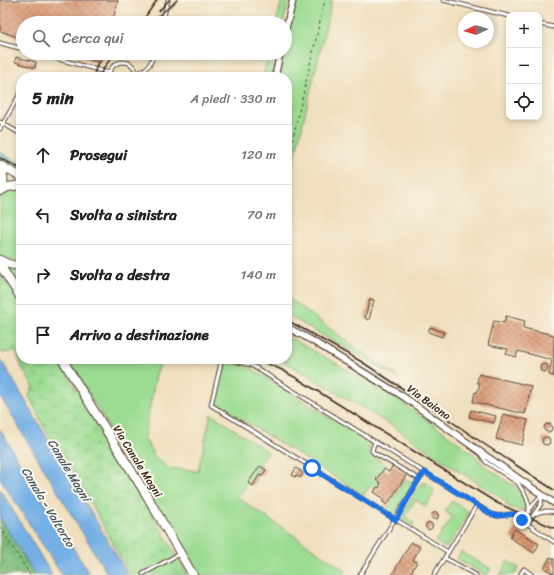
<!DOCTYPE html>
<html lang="it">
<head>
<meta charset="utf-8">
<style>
	:root { --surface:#fff; --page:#f2f2f2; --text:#222; --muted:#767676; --line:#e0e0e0 }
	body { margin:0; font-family:Sriracha,sans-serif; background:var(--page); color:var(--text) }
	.controls { position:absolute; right:12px; top:12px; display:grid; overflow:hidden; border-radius:8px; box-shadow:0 2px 6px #0003 }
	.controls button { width:36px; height:36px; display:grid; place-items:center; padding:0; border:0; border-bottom:1px solid var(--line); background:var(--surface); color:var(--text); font:20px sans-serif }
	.compass { position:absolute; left:458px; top:12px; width:36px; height:36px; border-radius:50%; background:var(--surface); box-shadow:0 2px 6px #0003; rotate:266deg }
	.stop { position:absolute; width:12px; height:12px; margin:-9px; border:3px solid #1a73e8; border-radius:50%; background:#fff }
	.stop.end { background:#1a73e8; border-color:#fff; box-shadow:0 1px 4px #0008 }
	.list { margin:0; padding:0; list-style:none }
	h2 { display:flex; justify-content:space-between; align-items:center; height:52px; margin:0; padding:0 16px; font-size:17px }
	h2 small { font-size:13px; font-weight:400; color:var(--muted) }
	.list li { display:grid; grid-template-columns:26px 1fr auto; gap:12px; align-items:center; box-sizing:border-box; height:60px; padding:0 16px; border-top:1px solid var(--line) }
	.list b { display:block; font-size:15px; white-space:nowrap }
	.list em { font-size:13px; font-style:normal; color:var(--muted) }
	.icon { flex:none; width:22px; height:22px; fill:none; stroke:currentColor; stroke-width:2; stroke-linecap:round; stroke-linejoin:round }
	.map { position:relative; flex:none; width:554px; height:575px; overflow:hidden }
	.search { position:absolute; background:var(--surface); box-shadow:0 2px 6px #0003; left:16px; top:16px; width:276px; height:44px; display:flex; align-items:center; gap:10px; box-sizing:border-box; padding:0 14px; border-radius:22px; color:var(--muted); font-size:15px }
	.panel { position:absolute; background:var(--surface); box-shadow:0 2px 6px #0003; left:16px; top:72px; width:276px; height:292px; border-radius:16px }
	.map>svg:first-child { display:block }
	.green { fill:#9cdc92; stroke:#6c8358 }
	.forest { fill:url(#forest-crowns); stroke:#5c734d }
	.wetland { fill:url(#wetland-marsh); stroke:#6c8358 }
	.water { fill:#74b0e5; stroke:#586d82 }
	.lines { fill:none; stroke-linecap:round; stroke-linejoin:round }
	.stream { stroke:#74b0e5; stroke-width:1.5 }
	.building { fill:url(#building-cross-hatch) }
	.service-casing { stroke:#564536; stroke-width:5 }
	.minor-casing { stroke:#564536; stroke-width:8 }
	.secondary-casing { stroke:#564536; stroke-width:10 }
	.path { stroke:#564536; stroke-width:1; stroke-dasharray:3 3; stroke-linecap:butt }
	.service { stroke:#fff; stroke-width:3 }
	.minor { stroke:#fff; stroke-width:5.5 }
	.secondary { stroke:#fff; stroke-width:8 }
	.rail { stroke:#3b2a1e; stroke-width:1.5 }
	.route { stroke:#1a73e8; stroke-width:5 }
	.labels { text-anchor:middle; stroke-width:4; stroke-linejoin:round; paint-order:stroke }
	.street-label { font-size:11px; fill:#3b2a1e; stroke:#fbf7ec }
	.water-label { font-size:12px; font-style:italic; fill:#4f5964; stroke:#fbf7ec }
</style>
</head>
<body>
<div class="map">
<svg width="554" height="575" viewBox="0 0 554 575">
	<defs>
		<pattern id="forest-crowns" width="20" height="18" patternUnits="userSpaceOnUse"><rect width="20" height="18" fill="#7dbc7c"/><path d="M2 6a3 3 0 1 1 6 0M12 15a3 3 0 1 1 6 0" fill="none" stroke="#689965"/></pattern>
		<pattern id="wetland-marsh" width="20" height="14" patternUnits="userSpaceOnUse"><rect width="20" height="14" fill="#9cdc92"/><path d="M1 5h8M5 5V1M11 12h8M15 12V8" fill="none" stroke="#87bd7d"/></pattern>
		<pattern id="building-cross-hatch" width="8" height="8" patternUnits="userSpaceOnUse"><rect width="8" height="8" fill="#d9956f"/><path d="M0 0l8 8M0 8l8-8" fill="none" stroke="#b17a5b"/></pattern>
	</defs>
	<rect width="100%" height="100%" fill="#fbf7ec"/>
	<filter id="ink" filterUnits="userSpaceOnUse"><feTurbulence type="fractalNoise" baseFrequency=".025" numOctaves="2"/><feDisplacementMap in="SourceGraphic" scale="8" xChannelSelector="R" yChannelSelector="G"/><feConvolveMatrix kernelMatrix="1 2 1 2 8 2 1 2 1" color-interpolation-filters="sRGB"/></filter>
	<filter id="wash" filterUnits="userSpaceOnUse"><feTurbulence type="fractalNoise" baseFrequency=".012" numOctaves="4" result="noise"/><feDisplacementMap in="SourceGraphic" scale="16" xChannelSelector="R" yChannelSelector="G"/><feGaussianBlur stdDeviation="0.9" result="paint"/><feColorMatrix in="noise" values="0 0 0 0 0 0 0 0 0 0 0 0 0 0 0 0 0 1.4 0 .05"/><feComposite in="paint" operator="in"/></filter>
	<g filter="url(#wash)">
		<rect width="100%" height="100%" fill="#efdfbe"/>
		<!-- green -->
		<g class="green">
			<path d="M282,0h7l-6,23h-7z"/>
			<path d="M296,0h36l-45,190v-113h-10l6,-24h2v-9z"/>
			<path d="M269,53h7l-5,24h-8z"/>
			<path d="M0,152l21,12v10l-21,-12z"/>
			<path d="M13,189h8v73l-13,-1 -8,-5v-61z"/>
			<path d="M2,265l19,4v22z"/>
			<path d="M287,297l68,50 44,31 -112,-63z"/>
			<path d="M287,336l75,42 36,22 38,26 41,31 6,8 34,23 7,10 2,8 -2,4h-5l-12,-4 -1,-5 -55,-35 -58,-40 -113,-67h7z"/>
			<path d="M68,359h95l-7,15 -12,63 10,19 14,12 30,3 13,-57 57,38 -30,46 108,73 -2,4h-147z"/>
			<path d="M226,362l23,5 86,54 35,19v4l-2,7 4,4 13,9 -9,14 4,2 -6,9 -5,-3 -5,9 -149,-92 8,-39z"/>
			<path d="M405,479l9,4 -19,30 -3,1 -10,-6 1,-3 5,3z"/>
			<path d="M421,483h5l8,6 -1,3 1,1 -8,13 -11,-6 -10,16 9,7 -2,4 -10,-7 -2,-3z"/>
			<path d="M452,501l17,11v2l-22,33h-3l-9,-6 2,-3 1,1 14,-22 -7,-6z"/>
			<path d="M461,552l30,17 -4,6h-2l-28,-16z"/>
			<path d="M508,561l11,7 -5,7h-14z"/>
		</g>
		<!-- forest -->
		<path class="forest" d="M0,518l35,57h-35z"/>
		<!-- wetland -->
		<path class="wetland" d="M0,273l21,29v57h37l83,136 47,80h-58l-34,-63 -35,-60 -17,-25 -15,-31 4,-10 -11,-18 -6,-17 -14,2 -2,-3z"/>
		<!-- water -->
		<g class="water">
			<path d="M0,358l128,217h-20l-108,-179z"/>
			<path d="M0,429l21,36 69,110h-28l-62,-97z"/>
			<path d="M0,489l52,86h-17l-35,-57z"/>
		</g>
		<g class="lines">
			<!-- stream -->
			<path class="stream" d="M0,154l21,12"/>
		</g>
		<g id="blocks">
			<!-- building -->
			<g class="building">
				<path d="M0,0h118l-6,23h-89v16l-23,-8z"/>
				<path d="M69,53h34l-3,10z"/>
				<path d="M16,57l20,5 -1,6 -20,-6z"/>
				<path d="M370,299l4,1 -5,20 -4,-2z"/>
				<path d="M506,316l19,5 -2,7 31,7v41l-5,-1 3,-15 -34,-9 -2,6 -10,-3 2,-5 -20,-4 6,-24 10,2z"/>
				<path d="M430,327l14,5 -2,5 -14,-5z"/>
				<circle cx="544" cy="368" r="4"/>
				<path d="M479,374l52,12 -6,28 -52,-12 2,-10 2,1 3,-10h-3z"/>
				<path d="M471,410l25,6 -2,7 -25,-6z"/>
				<path d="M503,414l25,6 -6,25 -26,-6z"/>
				<circle cx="548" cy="428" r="4"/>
				<circle cx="546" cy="441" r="4"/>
				<path d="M393,465l14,9 -20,31 -4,-3v-4l-9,-6 3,-5 2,1 2,-5 -5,-3 8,-11 5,3z"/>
				<path d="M260,466l6,4 -4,6 -3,-1 -6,11 -5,-3z"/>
				<path d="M296,468l7,5 -3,5 -4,-3 -1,2 -3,-2z"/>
				<circle cx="435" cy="516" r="3.5"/>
				<circle cx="429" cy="526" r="3.5"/>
				<path d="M515,529l24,15 -5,9 -24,-15 3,-5 -1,-1z"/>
				<path d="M411,542l9,5 -7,13 4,2 -6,10 6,3h-25z"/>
				<path d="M550,557l4,2v15l-10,-6z"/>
			</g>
		</g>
	</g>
	<g filter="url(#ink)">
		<use href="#blocks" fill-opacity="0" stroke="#564536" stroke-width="1"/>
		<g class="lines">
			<!-- service casing -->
			<g class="service-casing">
				<g id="service">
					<path d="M443,0l66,16"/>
					<path d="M162,23l6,-23"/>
					<path d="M539,24l15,3"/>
					<path d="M0,43l23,6"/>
					<path d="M37,53l72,20"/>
					<path d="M137,74c11,-6 14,-9 17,-21"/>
					<path d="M108,77c3,-20 28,-20 29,0"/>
					<path d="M0,122l21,12"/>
					<path d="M0,129l21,-37"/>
					<path d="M222,359l-11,46 184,114 24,-40 6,-7"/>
					<path d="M228,359l23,6 10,6 216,134 -43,70"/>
					<path d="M375,442l-2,5 -1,4 2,2 45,26"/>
					<path d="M480,453l6,9 32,21 8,13 3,9v7"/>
					<path d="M477,505l14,9 7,2 15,-2 41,28"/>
					<path d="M535,514c6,-3 14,-4 19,-2"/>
					<path d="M522,520l14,-19 6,-6"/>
					<path d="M527,524l14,-20 1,-9"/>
					<path d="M445,558l31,17"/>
					<path d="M143,574l36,-20"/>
					<path d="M360,575l35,-56 53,33"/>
					<path d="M520,575l4,-6 8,6"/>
				</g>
			</g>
			<!-- minor casing -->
			<g class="minor-casing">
				<g id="minor">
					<path d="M285,32l8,-32"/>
					<path d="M275,77l5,-24"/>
					<path d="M287,327l24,13 93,57 75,54 75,52"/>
				</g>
			</g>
			<!-- secondary casing -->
			<g class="secondary-casing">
				<g id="secondary">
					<path d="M0,165l21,12"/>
					<path d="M0,169c4,6 5,14 0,20"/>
					<path d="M0,191l8,-4 13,-2"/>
					<path d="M0,260c7,4 13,6 21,6"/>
					<path d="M0,265l21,33"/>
					<path d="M62,359l85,137 46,79"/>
				</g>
			</g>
			<!-- path -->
			<g class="path">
				<path d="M287,164l38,-164"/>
				<path d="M0,527l30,48"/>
			</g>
			<!-- service -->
			<use href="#service" class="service"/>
			<!-- minor -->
			<use href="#minor" class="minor"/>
			<!-- secondary -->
			<use href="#secondary" class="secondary"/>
			<!-- rail -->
			<g class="rail">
				<path d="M159,11l10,-11"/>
				<path d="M141,23l16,-23"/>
				<path d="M149,23l23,-18 5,-5"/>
				<path d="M93,77l5,-15"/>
				<path d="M99,77c4,-9 10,-17 17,-24"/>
				<path d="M0,158l21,11"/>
				<path d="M287,320l75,42 58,38 67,46 67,44"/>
				<path d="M257,359l23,10 18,10 199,124 57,25"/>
			</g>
		</g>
	</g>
	<g class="lines" filter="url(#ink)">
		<!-- route -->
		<path class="route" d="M312,468l84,52 23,-41 6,-7 66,42 7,2 15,-2 9,6"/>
	</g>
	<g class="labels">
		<!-- street labels -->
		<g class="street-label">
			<text transform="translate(429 402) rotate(36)" y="4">Via Baiona</text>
			<text transform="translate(138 461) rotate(58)" y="4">Via Canale Magni</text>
		</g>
		<!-- water labels -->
		<g class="water-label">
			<text transform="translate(69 470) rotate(59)" y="4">Canale Magni</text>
			<text transform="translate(48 507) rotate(59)" y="4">Canala - Valtorto</text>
		</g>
	</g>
</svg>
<div class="controls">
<button>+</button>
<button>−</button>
<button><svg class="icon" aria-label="locate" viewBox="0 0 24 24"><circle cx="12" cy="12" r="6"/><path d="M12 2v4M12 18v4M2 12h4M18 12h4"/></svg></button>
</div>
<svg class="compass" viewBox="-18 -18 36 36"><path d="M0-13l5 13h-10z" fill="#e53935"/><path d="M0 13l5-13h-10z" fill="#767676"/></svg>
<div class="stop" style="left:312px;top:468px"></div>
<div class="stop end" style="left:522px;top:520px"></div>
<div class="search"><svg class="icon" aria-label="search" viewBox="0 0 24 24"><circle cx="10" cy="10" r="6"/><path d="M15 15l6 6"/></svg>Cerca qui</div>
<section class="panel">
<h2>5 min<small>A piedi · 330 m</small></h2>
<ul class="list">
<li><svg class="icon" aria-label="ahead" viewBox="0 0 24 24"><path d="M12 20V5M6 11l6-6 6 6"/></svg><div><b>Prosegui</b></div><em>120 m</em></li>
<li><svg class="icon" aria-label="left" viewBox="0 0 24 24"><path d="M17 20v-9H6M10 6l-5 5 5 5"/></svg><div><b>Svolta a sinistra</b></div><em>70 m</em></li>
<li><svg class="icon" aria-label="right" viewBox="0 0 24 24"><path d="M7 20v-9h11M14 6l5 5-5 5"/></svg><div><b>Svolta a destra</b></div><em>140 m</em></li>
<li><svg class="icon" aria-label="arrive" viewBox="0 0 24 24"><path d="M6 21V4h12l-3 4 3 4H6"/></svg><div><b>Arrivo a destinazione</b></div></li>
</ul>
</section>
</div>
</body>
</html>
